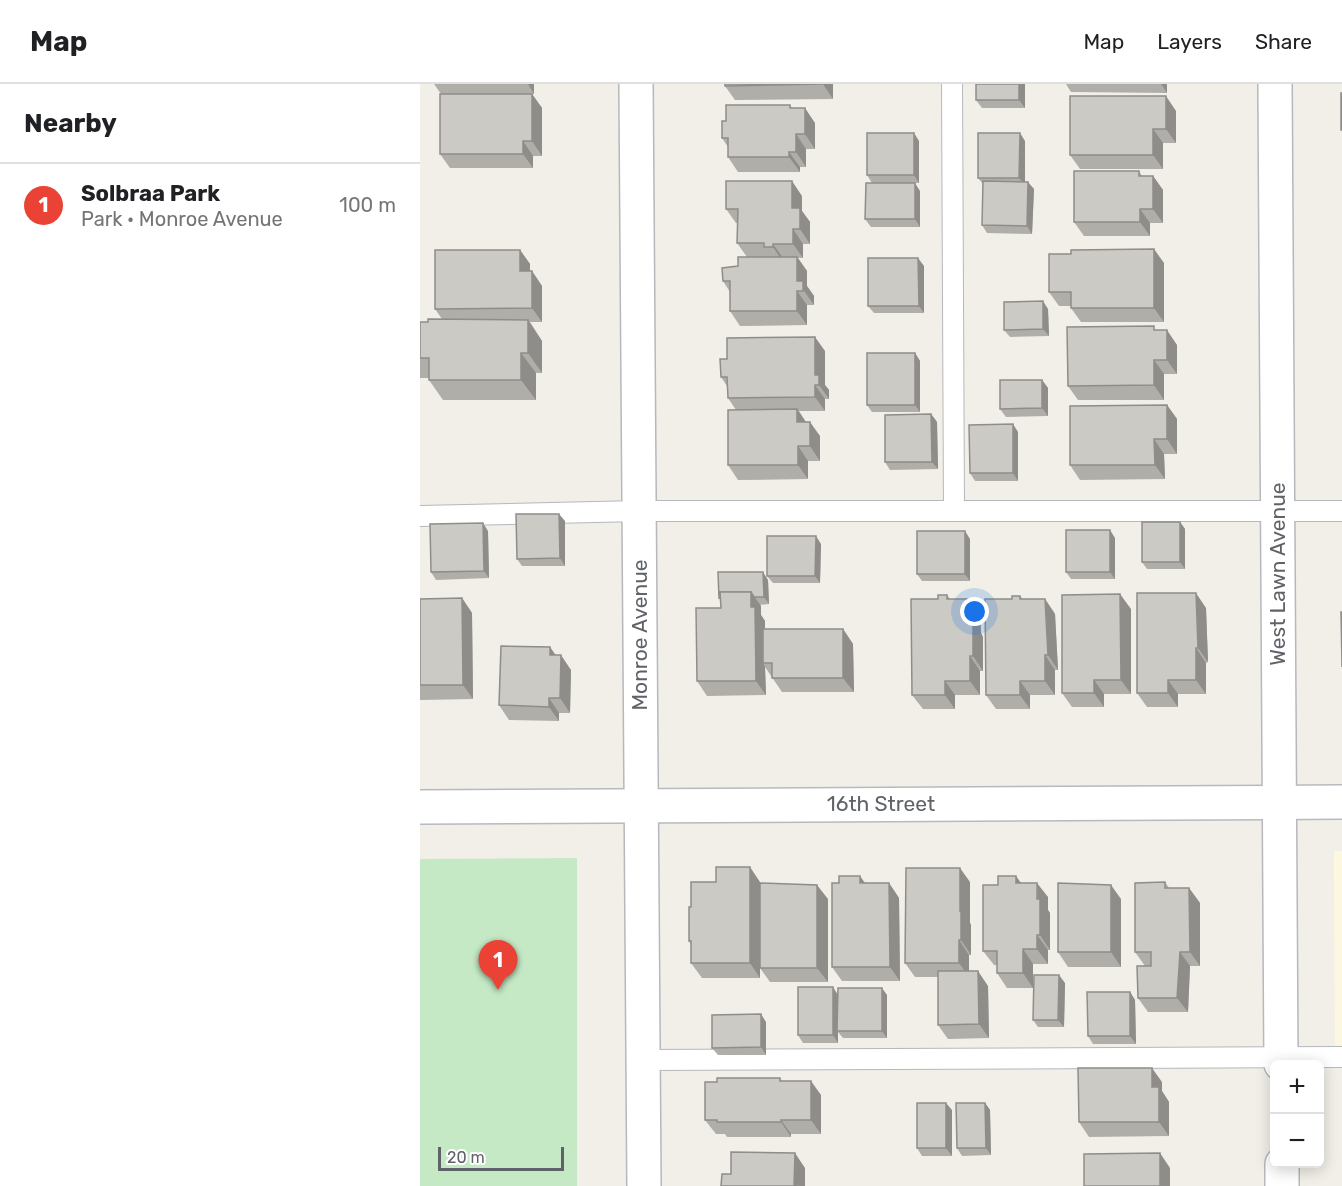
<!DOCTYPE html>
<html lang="en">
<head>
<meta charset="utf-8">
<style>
	:root { --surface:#fff; --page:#f6f6f6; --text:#202124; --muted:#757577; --line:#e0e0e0; --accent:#ea4335 }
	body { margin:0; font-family:Rubik,sans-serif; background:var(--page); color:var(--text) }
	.controls { position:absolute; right:18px; bottom:18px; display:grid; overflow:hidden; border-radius:9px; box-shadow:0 3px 15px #0003 }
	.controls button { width:54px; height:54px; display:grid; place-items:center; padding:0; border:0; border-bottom:2px solid var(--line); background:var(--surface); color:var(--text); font:30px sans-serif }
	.scale { position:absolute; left:18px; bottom:15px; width:126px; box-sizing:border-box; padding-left:6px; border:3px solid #5f6368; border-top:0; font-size:16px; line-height:21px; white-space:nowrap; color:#5f6368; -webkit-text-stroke:4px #fff; paint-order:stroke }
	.you { position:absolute; left:555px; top:528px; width:21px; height:21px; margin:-15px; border:4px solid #fff; border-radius:50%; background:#1a73e8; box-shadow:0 0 0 9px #1a73e833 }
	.badge { display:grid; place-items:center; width:39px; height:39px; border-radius:50%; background:var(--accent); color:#fff; font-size:20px; font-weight:700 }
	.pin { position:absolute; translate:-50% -50px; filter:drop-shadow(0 2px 3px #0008) }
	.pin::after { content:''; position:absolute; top:32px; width:21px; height:18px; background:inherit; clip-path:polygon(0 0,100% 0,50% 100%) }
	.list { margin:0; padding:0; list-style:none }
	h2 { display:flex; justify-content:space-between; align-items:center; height:78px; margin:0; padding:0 24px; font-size:26px }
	h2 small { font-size:20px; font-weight:400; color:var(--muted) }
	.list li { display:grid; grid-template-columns:39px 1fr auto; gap:18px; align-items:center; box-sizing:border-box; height:84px; padding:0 24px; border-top:2px solid var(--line) }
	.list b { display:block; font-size:22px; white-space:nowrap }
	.list p { margin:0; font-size:20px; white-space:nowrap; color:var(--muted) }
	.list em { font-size:20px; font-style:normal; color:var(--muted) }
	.map { position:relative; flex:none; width:922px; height:1102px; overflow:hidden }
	header { display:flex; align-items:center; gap:36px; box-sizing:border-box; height:84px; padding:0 30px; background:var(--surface); border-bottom:2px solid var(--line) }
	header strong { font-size:28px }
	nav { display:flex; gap:33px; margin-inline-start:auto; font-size:21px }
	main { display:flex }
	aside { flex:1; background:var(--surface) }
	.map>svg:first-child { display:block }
	.commercial { fill:#fef7e0 }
	.green { fill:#c5e8c5 }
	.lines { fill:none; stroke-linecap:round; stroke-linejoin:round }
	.lane-casing { stroke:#b5b8bc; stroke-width:22 }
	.street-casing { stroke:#b5b8bc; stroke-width:36 }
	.secondary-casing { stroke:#b6babf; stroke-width:36 }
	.lane { stroke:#fff; stroke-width:20 }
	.street { stroke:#fff; stroke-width:33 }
	.secondary { stroke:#fff; stroke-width:33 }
	.wall { fill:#afaea9 }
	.shaded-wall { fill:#8f8d8a }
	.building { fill:#cccac5; stroke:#8f8d8a; stroke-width:1.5 }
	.labels { text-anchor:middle; stroke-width:5; stroke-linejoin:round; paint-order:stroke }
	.street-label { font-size:21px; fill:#5f6368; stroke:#fff }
</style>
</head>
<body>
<header>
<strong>Map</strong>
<nav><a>Map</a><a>Layers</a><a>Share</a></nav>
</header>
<main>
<aside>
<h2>Nearby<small></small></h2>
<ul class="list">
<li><span class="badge">1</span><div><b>Solbraa Park</b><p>Park · Monroe Avenue</p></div><em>100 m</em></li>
</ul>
</aside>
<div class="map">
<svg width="922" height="1102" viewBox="0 0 922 1102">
	<rect width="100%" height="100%" fill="#f1efe8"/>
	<!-- commercial -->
	<path class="commercial" d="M914,767h8v199h-7z"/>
	<!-- green -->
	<path class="green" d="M157,774v328h-157v-327z"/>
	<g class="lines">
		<!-- lane casing -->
		<g class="lane-casing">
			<g id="lane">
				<path d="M532,0l2,427"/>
				<path d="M0,432l219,-5h703"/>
				<path d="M223,976l699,-3"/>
			</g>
		</g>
		<!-- street casing -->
		<g class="street-casing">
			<g id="street">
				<path d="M216,0l8,1102"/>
				<path d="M855,0l6,980"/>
				<path d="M862,1080v22"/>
			</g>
		</g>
		<!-- secondary casing -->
		<g class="secondary-casing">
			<path id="secondary" d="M0,723l922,-5"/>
		</g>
		<!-- lane -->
		<use href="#lane" class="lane"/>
		<!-- street -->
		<use href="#street" class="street"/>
		<!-- secondary -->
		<use href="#secondary" class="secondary"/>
	</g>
	<!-- wall -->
	<g class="wall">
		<path d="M14,0h100v10h-47h45l10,14v48h-9v12h-83l-10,-14 1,-60z"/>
		<path d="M413,0v15l-98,1 -10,-14z"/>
		<path d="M605,0v24h-43l-6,-8z"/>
		<path d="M646,0h101v9l-96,-1z"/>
		<path d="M370,21l2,3 23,15v26h-9v18h-6v5h-62l-10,-15v-10l-6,-9 4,-17z"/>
		<path d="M756,27v32h-13v26h-83l-10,-14z"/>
		<path d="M499,57v42h-17l18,8v36h-49l-6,-8 7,-36 -5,-8z"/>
		<path d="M605,57v41l9,7 -2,45 -45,-1 -5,-8 1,-41 -5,-6z"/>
		<path d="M719,87l3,5h11l10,14v33h-13v13h-66l-10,-14z"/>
		<path d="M382,112v15l8,11v22h-7v14h-5l9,13v15l7,10v9h-7v20l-67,1 -10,-15v-19l-7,-11 24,-24 -10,-14v-20h-1l-10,-14z"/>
		<path d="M100,166l10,14v7h2l10,15v36h-12l12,19v32h-6v27h-93l-14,-20v-2h-9v8v-64h8l14,-3 -7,-10z"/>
		<path d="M744,179v59h-83l-10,-14v-2h-12l-10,-14z"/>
		<path d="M504,182v47h-50l-6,-7z"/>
		<path d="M628,225l1,27 -39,1 -6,-7z"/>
		<path d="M737,246l20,15v29h-13v26h-86l-10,-14z"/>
		<path d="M405,267v34l4,5v9h-4v12h-26l7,11 14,14v25h-12v18l-70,1 -10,-15 8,-55 -8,-12 -1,-12 -6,-9z"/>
		<path d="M495,269l5,8v51h-48l-5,-7z"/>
		<path d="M622,296l6,8v28l-42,1 -6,-8z"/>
		<path d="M747,321l10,14v35h-13l1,25 -85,1 -10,-15z"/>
		<path d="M511,330l6,8 1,47 -48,1 -5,-8z"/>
		<path d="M598,348v49h-43l-5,-8z"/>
		<path d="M145,437v45h-43l-5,-7z"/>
		<path d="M760,438l5,7v40h-38l-5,-7z"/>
		<path d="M68,447l1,47 -53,2 -5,-8z"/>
		<path d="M695,454v41h-44l-5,-7z"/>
		<path d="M550,455v42h-48l-5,-7z"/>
		<path d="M401,460l-1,39h-47l-6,-7z"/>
		<path d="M348,496l1,24 -10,1 2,1v9l4,6v8h78l10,15 1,48h-72l-17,-25 1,28 -59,1 -10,-15 24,-73v-7l-2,-3z"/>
		<path d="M527,511l3,4 30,15 1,19 2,4v34h-3v24h-25v14h-32l-11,-14 26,-96z"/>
		<path d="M600,512l3,3h22l10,15 3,56h-3v25h-25v14h-34l-10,-14 26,-96z"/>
		<path d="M42,514l10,15 1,86 -53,1v-101z"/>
		<path d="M786,524l2,54 -2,1v31h-28v13h-31l-10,-14z"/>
		<path d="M711,525v85h-27v13h-32l-10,-14z"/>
		<path d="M136,571l15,15 -1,43h-11v8l-50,-1 -10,-15z"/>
		<path d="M340,798v1l68,16v83h-58l-10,-14v10h-58l-11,-15v-18l-2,-4 2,-34z"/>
		<path d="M550,798v41l1,2v30h-2v16l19,15 1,52 -41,1 -10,-14v-48h-23l-10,-14z"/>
		<path d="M745,798l4,6h20l11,15v63h-10l-2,46h-40l-10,-14 7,-32 -10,-14z"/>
		<path d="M445,799h24l10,15 1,83h-58l-10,-14z"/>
		<path d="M601,799l27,14v13l2,3v37h-2v14h-15v24h-26l-10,-15v-8h-3l-11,-14 15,-66z"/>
		<path d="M701,815v68h-53l-10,-15z"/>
		<path d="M645,899l-1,44h-26l-5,-7z"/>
		<path d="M710,908l5,8 1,44h-43l-5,-8z"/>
		<path d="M418,910l49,1v43h-44l-5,-6v11h-35l-5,-8z"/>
		<path d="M346,938v33h-48l-6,-7z"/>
		<path d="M360,994l2,3 39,14v39h-30v3h-64l-2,-3h-9l-11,-14 12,-38z"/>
		<path d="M742,998v9l7,11v34l-80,1 -10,-15z"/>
		<path d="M565,1019l5,7 1,45 -29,1 -5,-8z"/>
		<path d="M532,1026v46h-30l-5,-8z"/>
	</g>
	<!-- shaded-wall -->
	<g class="shaded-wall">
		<path d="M108,0h6v10z"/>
		<path d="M403,0h10v15z"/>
		<path d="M599,0h6v24l-6,-8z"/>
		<path d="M741,0h6v9z"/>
		<path d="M112,10l10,14v48l-10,-15z"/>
		<path d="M746,12l10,15v32l-10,-14z"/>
		<path d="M385,24l10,15v26l-10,-15z"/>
		<path d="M733,45l10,14v26l-10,-14z"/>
		<path d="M494,49l5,8v42l-5,-8z"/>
		<path d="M600,49l5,8v44l-6,-7z"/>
		<path d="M376,50l10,15v18l-10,-15z"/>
		<path d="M103,57l10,15v12l-10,-14z"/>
		<path d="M369,68l11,15v5l-11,-15z"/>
		<path d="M733,92l10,14v33l-10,-14z"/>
		<path d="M372,97l10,15v15l8,11v22l-10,-15 -8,-21z"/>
		<path d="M608,98l6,7 -2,45 -5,-8z"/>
		<path d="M495,99l5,8v36l-5,-8z"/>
		<path d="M720,125l10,14v13l-10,-14z"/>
		<path d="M373,145l10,15v14l-10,-14z"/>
		<path d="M353,160l10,14v4l-10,-15z"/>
		<path d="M734,165l10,14v59l-10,-14z"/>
		<path d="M100,166l10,14v22l-10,-15z"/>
		<path d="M377,173l10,14v15l7,10v9l-17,-24z"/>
		<path d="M498,174l6,8v47l-5,-7z"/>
		<path d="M112,187l10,15v36l-10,-14z"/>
		<path d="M377,207l10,14v20l-10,-14z"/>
		<path d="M623,217l5,8 1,27 -6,-7z"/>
		<path d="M108,236l14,21v32l-14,-20z"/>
		<path d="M747,246l10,15v29l-10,-14z"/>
		<path d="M395,253l10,14v34l4,5v9l-10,-14 -4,-10z"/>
		<path d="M101,269l15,20v27l-15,-20z"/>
		<path d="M495,269l5,8v51l-5,-7z"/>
		<path d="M734,276l10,14v26l-10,-15z"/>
		<path d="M622,296l6,8v28l-6,-8z"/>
		<path d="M395,301l10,14v12l-10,-14z"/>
		<path d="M747,321l10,14v35l-10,-15z"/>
		<path d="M377,325l10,15 -10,-2z"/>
		<path d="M511,330l6,8 1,47 -6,-7z"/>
		<path d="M390,338l10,14v25l-10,-15z"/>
		<path d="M593,340l5,8v49l-5,-8z"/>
		<path d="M734,355l10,15 1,25 -10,-14z"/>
		<path d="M378,362l10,15v18l-10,-14z"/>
		<path d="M139,430l6,7v45l-5,-8z"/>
		<path d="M760,438l5,7v40l-5,-7z"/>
		<path d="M63,439l5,8 1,47 -5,-7z"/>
		<path d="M690,446l5,8v41l-5,-7z"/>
		<path d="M545,447l5,8v42l-5,-7z"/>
		<path d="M396,452l5,8 -1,39 -5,-7z"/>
		<path d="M343,488l5,8 1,24 -5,-7z"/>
		<path d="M331,508l10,14v9l4,6v42h-2l2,4 1,28 -10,-14 -5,-74z"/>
		<path d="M776,509l10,15 2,54 -10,-14z"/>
		<path d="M700,510l11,15v85l-10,-14z"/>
		<path d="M42,514l10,15 1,86 -10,-14z"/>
		<path d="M550,515l10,15 1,19 2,4v34l-10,-15z"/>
		<path d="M625,515l10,15 3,56 -10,-15z"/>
		<path d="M423,545l10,15 1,48 -11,-14z"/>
		<path d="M130,563l10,14 -10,-6z"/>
		<path d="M776,564l10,15v31l-10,-14z"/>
		<path d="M141,571l10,15 -1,43 -10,-15z"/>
		<path d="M625,571l10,15v25l-10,-14z"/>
		<path d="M550,572l10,15v24l-10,-14z"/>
		<path d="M674,596l10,14v13l-10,-14z"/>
		<path d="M748,596l10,14v13l-10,-14z"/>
		<path d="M525,597l10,14v14l-10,-14z"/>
		<path d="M600,597l10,14v14l-10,-14z"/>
		<path d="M129,614l10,15v8l-10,-14z"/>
		<path d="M330,783l10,15v96l-10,-15z"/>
		<path d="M540,784l10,14v41l1,2v30l-10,-15 -1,-29z"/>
		<path d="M440,792l10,14 -10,-7z"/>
		<path d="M596,792l10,14 -10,-7z"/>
		<path d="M469,799l10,15 1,83 -10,-14z"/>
		<path d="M617,799l11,14v13l2,3v37l-10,-15z"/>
		<path d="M397,801l11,14v83l-11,-14z"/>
		<path d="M691,801l10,14v68l-10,-15z"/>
		<path d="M769,804l11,15v63l-10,-14z"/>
		<path d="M617,851l11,15v14l-11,-15z"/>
		<path d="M539,856l10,15v22l-10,-14z"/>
		<path d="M603,865l10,15v24l-10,-15z"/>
		<path d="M760,868l10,14 -2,46 -11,-14z"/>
		<path d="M558,887l10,15 1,52 -10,-14z"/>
		<path d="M639,891l6,8 -1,44 -6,-7z"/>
		<path d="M413,903l5,8 -1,36 1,1v11l-5,-8z"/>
		<path d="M462,904l5,7v43l-5,-7z"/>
		<path d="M710,908l5,8 1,44 -6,-8z"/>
		<path d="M341,930l5,8v33l-5,-8z"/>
		<path d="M732,984l10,14v9l7,11v34l-10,-14 -7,-35z"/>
		<path d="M391,997l10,14v39l-10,-14z"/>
		<path d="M526,1019l6,7v46l-6,-8z"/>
		<path d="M565,1019l5,7 1,45 -5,-7z"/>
		<path d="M361,1036l10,14v3l-10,-15z"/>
		<path d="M375,1069l10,15v18h-11z"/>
		<path d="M740,1069l10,15v18h-10z"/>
	</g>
	<!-- building -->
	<g class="building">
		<path d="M305,0h98l-98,2z"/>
		<rect x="556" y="0" width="43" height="16"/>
		<rect x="921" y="9" width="1" height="37"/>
		<path d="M20,10h92v47h-9v13h-83z"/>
		<path d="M650,12h96v33h-13v26h-83z"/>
		<path d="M306,21h64v3h15v26h-9v18h-7v5h-61v-19h-6v-17h4z"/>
		<rect x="447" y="49" width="47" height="42"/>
		<path d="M558,49h42l-1,45h-41z"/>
		<path d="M654,87h65v5h14v33h-13v13h-66z"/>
		<path d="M306,97h66v27h8v21h-7v15h-20v3h-9v-4h-27l1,-34h-12z"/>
		<path d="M563,97l45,1 -1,44 -45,-1z"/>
		<path d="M446,99h49v36h-50z"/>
		<path d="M734,165v59h-83v-16h-22v-38h22v-4z"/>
		<path d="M15,166h85v21h12v37l-97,1z"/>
		<path d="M318,173h59v24h6v10h-6v20h-67v-30h-7l-1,-13 16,-2z"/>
		<path d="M448,174h50l1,48h-51z"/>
		<path d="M623,217v28l-39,1v-28z"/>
		<path d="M8,235l100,1v33h-7v27h-92v-22h-9v-36h8z"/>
		<path d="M734,242v4h13v30h-13v25l-86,1 -1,-59z"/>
		<path d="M395,253v38h4v10h-4v12l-87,1 -1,-21h-6l-1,-18h7v-21z"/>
		<rect x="447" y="269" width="48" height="52"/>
		<path d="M580,296h42v28l-42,1z"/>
		<path d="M747,321v34h-13l1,26h-85v-59z"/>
		<path d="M377,325v13h13v24h-12v19h-70v-55z"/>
		<path d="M511,330l1,48h-47v-47z"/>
		<path d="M593,340v49h-43l-1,-48z"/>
		<path d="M96,430h43l1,44 -43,1z"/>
		<rect x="722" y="438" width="38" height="40"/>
		<path d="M63,439l1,48 -53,1 -1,-48z"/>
		<rect x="646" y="446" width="44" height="42"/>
		<rect x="497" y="447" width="48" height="43"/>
		<path d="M347,452h49l-1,40h-48z"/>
		<path d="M298,488h45l1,25h-10l-3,-5h-31l1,5 -2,1z"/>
		<path d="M300,508h31v15h4l1,74h-59l-1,-73h25z"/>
		<path d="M717,509h59l2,55h-2v32h-28v13h-31z"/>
		<path d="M700,510l1,86h-27v13h-32v-98z"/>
		<path d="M518,511h9v4h23l1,23h2v34h-3v25h-25v14h-33l-1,-96h27z"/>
		<path d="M592,512h8v3h25l3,56h-3v26h-25v14h-34l-1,-96h27z"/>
		<path d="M42,514l1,87h-43v-86z"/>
		<path d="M921,528h1v55z"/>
		<path d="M343,545h80v49h-71v-15h-9z"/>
		<path d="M81,562l49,1v8h11l-1,43h-11v9l-50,-2z"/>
		<path d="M296,783h34v96h-59v-22h-2v-34h2v-25h25z"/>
		<path d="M486,784h54v43h1v29h-2v23h-54z"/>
		<path d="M419,792h21v7h29l1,84h-58v-84h7z"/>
		<path d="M578,792h18v7h21v16h3v36h-3v14h-14v24h-26v-22h-14v-66h15z"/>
		<path d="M745,798v6h24l1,64h-10l-3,46h-39l-1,-32h14v-14h-16v-69z"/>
		<path d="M340,799l57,2v83h-57z"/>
		<path d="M638,799l53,2v67h-53z"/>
		<path d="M518,887h40l1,53 -41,1z"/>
		<path d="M614,891h25l-1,45h-25z"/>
		<rect x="378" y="903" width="35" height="48"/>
		<path d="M418,904h44v43h-45z"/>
		<path d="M667,908h43v44h-42z"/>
		<path d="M341,930v33l-49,1v-33z"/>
		<path d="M658,984h74v19h7v35h-80z"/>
		<path d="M297,994h63v3h31v39h-30v2h-64v-2h-12v-38h12z"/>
		<rect x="497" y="1019" width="29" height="45"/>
		<path d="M536,1019h29l1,45h-29z"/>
		<path d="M311,1068l64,1 -1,33h-73l1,-12h9z"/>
		<path d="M740,1069v33h-76v-32z"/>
	</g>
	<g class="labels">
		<!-- street labels -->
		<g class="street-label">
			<text transform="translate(858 490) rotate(-90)" y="7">West Lawn Avenue</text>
			<text transform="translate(220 551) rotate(-90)" y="7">Monroe Avenue</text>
			<text x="461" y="727">16th Street</text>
		</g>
	</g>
</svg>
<div class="controls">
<button>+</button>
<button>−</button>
</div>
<div class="scale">20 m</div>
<div class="you"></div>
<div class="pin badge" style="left:78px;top:906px">1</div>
</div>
</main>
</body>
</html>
